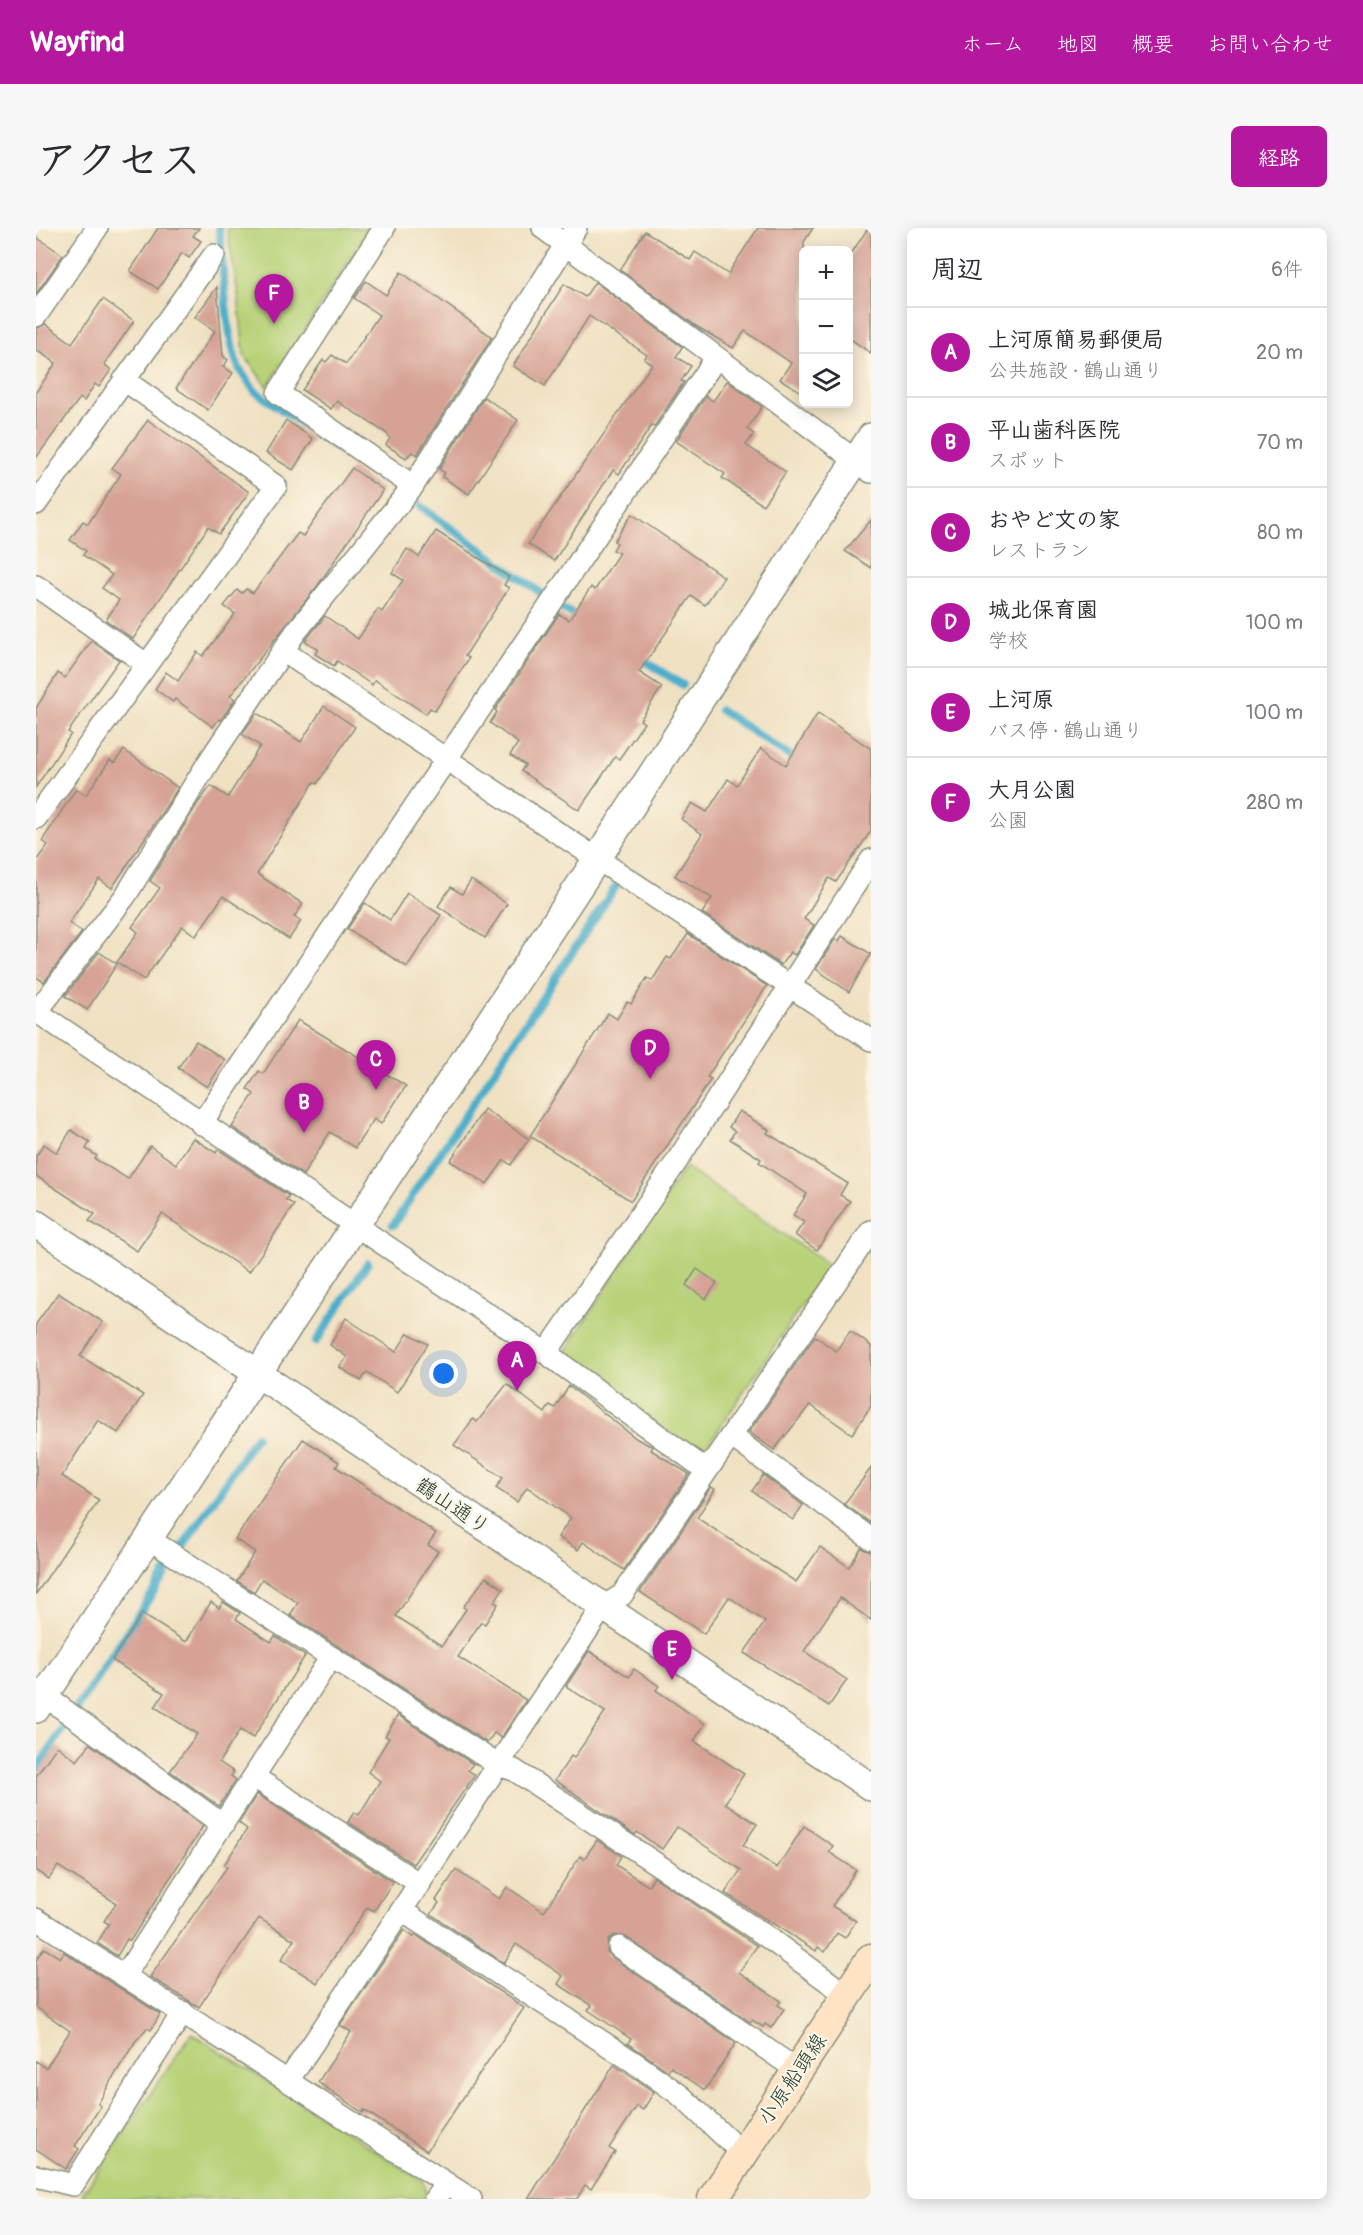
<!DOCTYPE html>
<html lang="ja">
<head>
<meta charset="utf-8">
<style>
	:root { --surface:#fff; --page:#f7f7f7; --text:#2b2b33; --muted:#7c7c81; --line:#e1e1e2; --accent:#b5179e }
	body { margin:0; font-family:Pangolin,"Klee One",sans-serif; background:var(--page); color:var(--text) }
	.controls { position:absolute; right:18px; top:18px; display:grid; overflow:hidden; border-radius:9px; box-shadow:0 3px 15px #0003 }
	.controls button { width:54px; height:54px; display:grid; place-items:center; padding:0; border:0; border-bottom:2px solid var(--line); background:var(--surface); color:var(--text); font:30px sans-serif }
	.you { position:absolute; left:408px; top:1146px; width:21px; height:21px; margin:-15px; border:4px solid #fff; border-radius:50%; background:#1a73e8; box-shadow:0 0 0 9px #1a73e833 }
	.badge { display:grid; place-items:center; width:39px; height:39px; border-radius:50%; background:var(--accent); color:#fff; font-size:20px; font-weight:700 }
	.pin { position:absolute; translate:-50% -50px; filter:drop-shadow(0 2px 3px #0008) }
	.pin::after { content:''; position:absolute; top:32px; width:21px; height:18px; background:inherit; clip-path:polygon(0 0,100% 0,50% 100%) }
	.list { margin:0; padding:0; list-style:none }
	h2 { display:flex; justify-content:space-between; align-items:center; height:78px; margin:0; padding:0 24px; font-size:26px }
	h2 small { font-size:20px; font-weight:400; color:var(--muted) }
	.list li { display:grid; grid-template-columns:39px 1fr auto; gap:18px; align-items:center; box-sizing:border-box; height:90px; padding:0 24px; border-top:2px solid var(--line) }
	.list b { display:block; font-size:22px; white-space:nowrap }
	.list p { margin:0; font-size:20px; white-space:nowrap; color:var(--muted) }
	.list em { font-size:20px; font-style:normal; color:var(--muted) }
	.icon { flex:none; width:33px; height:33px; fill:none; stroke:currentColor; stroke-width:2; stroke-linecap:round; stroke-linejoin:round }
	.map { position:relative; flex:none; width:835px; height:1971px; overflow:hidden; border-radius:9px }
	header { display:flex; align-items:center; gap:36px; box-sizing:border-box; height:84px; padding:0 30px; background:var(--accent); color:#fff }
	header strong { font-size:28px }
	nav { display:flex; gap:33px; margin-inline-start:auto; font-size:21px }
	.intro { display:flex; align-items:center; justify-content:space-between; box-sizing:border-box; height:144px; padding:0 36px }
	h1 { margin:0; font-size:42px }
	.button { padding:15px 27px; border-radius:9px; background:var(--accent); color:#fff; font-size:21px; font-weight:700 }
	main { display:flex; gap:36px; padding:0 36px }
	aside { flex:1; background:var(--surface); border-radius:9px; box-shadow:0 3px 15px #0003 }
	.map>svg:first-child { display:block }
	.green { fill:#b7d278; stroke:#6b8856; stroke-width:1.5 }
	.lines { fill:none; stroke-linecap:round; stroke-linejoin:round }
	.stream { stroke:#4caecb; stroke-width:8 }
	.building { fill:#d6a295 }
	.minor-casing { stroke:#888f7c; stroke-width:24 }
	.tertiary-casing { stroke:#888f7c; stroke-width:30 }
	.secondary-casing { stroke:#888f7c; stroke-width:33 }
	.minor { stroke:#fff; stroke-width:21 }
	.tertiary { stroke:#fff; stroke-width:27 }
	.secondary { stroke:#fee4c5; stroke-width:30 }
	.labels { text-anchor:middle; stroke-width:4.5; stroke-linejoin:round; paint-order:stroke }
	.street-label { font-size:21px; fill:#1f3d34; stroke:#fcf5e5 }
</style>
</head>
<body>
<header>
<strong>Wayfind</strong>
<nav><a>ホーム</a><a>地図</a><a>概要</a><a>お問い合わせ</a></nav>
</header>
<div class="intro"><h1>アクセス</h1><a class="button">経路</a></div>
<main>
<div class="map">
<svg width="835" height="1971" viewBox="0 0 835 1971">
	<rect width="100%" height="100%" fill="#fcf5e5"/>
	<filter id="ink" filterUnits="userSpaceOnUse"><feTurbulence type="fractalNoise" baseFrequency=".0167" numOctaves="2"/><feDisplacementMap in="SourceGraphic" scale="12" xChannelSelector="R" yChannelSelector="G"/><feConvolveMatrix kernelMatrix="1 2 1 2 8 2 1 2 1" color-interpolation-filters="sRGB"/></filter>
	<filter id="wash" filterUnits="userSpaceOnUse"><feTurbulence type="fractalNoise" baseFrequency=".008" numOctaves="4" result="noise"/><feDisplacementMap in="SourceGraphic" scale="24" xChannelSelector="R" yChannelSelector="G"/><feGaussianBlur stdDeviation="1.35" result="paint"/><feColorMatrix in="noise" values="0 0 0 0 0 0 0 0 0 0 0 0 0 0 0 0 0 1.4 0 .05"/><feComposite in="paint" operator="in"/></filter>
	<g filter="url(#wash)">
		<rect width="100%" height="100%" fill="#f0e1c3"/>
		<!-- green -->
		<g class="green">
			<path d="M191,0h144l-104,159 -23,-32 -6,-61z"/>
			<path d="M649,939l144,98 -121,180 -20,1 -120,-87 -2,-9z"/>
			<path d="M156,1805l232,149 2,10 -4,7h-332l-8,-5z"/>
		</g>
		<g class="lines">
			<!-- stream -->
			<g class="stream">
				<path d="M183,0c5,39 6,98 17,133 4,12 12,21 20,31l126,87"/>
				<path d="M384,278l124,89"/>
				<path d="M523,378l21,13"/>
				<path d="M602,429l45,28"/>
				<path d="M684,482l77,51"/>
				<path d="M357,997l223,-339"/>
				<path d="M280,1114l52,-79"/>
				<path d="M0,1542l220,-334"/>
			</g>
		</g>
		<g id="blocks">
			<!-- building -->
			<g class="building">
				<path d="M122,0h41l-6,8 8,5 -12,17 -7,-5 -24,36 -28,-18z"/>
				<path d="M722,0h55l-9,14v152l-24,-15 11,-16 -46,-32 -12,17 -37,-22 -76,-56 25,-39 45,29 5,-8 33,22z"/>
				<path d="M832,0h3v125l-22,-15v-81z"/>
				<path d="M0,9l27,18 -27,39z"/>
				<path d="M365,44l91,65 -75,118 -5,-3 -6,6 -20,-13 4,-7 -4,-5 -49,-32 -6,8 -29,-19 21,-30 3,2 6,-7 14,9 33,-49 -25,-17 12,-17 20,14z"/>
				<path d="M559,54l87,65 -6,10 15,9 -10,15 3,1 -30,45 -2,-2 -33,49 -6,-4 -59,91 -26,-17 124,-180 -8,-5 3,-4 -58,-39 -44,70 -32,-20 51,-82 21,13z"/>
				<path d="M181,59l6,69 5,4 -5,7 10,6 -25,37 -32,-22 39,-57 -20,-14z"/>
				<path d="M67,71l31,22 -30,43 7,6 -12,17 -4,-3 -11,17 -4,-3 -44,60v-66l20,-29 -20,-13v-21l9,-5 27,19z"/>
				<path d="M691,153l35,26 -15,22 7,5 -8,11 40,27 -23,33 -41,-27 3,-4 -49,-33 30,-45 7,5z"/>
				<path d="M448,169l34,23 -49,74 -27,-17 3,-4 -6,-4z"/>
				<path d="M112,192l101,72 -30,42 -11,-7 -75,112 -27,-19 13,-20 -17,-12 10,-13 -29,-20 3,-4 -16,-11 13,-19 5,3 33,-50 -9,-6z"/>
				<path d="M250,192l27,19 -20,31 -27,-17z"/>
				<path d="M316,240l31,22 -65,95 -88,111 5,3 -14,21 -2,-1 -6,8 -38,-28 -2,3 -18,-13 11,-17 12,9 19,-29 6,4 32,-42 -11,-8 13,-16 5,3 4,-4 7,4 45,-60 5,3z"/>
				<path d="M596,286l92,63 -19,28 -14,-9 -52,76 23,15 -22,33 4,3 -25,36 -4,-2 -36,53 -58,-39 4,-6 -15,-10 8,-12 -28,-20 7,-11 -2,-2 64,-96 10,6 22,-33 4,3 24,-37 -6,-3 4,-7 -3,-2z"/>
				<path d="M835,292v48l-26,-17z"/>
				<path d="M400,303l73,46 -5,8 5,3 -44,68 4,2 -34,53 -5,-3 -4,6 -51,-34 -3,5 -35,-24 -3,5 -19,-12 3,-5 -13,-8 20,-25 33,23 20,-30 4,3 21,-32 -11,-7 15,-24 12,8z"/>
				<path d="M55,413l28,19 -51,72 3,2 -35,53v-79l22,-35 7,5z"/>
				<path d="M288,478l31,21 -38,57 -3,-2 -57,92 46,30 -9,13 7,4 -12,18 -66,-43 -27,40 -14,-10 -38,54 -27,-18 21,-30 -6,-5 28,-39 -10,-7 48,-78 13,-17 17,11 32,-51 -18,-12 15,-21 44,29z"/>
				<path d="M782,485l53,36v82l-35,51 -7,-4 -25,41 10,6 -19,30 -5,-3 -9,13 -79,-52 10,-15 -37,-22 27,-42 -21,-15 11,-16 15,9 21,-33 9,6 24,-37 25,17z"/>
				<path d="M88,522l54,38 -66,100 -13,-9 -30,44 13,9 -38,50 -8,-5v-116l12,-16 -6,-4 34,-52 10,6 24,-35 4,3z"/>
				<path d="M435,652l36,24 -22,34 -47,-32 13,-19 11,7z"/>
				<path d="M371,665l34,22 -34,52 -60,-38 18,-26 25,17z"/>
				<path d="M652,706l79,52 -60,91 4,2 -80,122 -101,-65 78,-123 9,6 10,-17 4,2 16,-26 5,3 15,-24 4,2z"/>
				<path d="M806,708l29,18 -22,38 -33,-23 19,-30 4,2z"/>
				<path d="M63,724l18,12 -30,46 -22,-14z"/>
				<path d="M262,792l108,66 -25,38 -7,-5 -19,29 -25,-16 -27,43 -71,-48 22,-33 -7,-5 12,-18 4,3z"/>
				<path d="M160,813l29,19 -18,27 -29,-19z"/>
				<path d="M448,881l45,30 -18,26 -7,-5 -17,24 -37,-23z"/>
				<path d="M703,883l30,19 -2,3 80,50 -7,12 10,6 -33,49 -22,-15 9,-13 -11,-7 14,-21 -48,-32 2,-3 -31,-20 5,-8 -6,-4z"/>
				<path d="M35,902l19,12 -4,7 11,7 -2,3 33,20 22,-33 26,18 17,-26 23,15 2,-4 71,47 -3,4 8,5 -45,67 -87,-58 -25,37 -48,-30 6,-7 -59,-38v-20l8,-12 13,9z"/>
				<path d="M661,1041l20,14 -11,16 -20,-14z"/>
				<path d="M22,1065l45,29 -23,34 63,39 -25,38 -20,-13 -36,56 37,24 -63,94v-270z"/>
				<path d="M310,1090l50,34 12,-19 20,11 -31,48 -30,-20 -6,9 -22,-14 8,-10 -17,-12z"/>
				<path d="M814,1103l21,15v60l-19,28 -42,-29 -36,45 -25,-18 66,-96 21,15z"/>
				<path d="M471,1156l38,29 5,-8 5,3 14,-22 68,53 16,8 -2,3 38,24 -65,96 -41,-28 -5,8 -20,-13 13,-19 -44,-31 -10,15 -21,-14 7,-10 -49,-33 19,-26 4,3z"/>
				<path d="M267,1211l36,23 -3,5 100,66 -8,12 10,6 -42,65 46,30 24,-37 -3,-2 23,-30 17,12 -9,13 4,2 -13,20 -4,-2 -23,35 68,43 -25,38 -7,-5 -7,10 -197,-128 8,-12 -36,-24 -8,13 -17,-11 18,-29 -20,-13z"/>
				<path d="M835,1240v55l-27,-19z"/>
				<path d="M727,1247l40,30 -10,15 -41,-29z"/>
				<path d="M675,1259l4,2 -18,29 99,64 24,-35 29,20 12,-19 10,4v68l-31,-22 -36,53 43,29 -18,26 -85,-53 21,-31 -36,-25 -25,37 -64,-42z"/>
				<path d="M175,1374l8,6 4,-6 17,11 -4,6 35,23 4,-6 30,20 -52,82 -13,-8 -21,32 15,10 -3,4 5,4 -17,26 -49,-35 27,-37 -42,-27 9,-14 -52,-33 30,-46 44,28z"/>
				<path d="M553,1423l40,26 5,-8 25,17 -3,4 49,34 -11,17 50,33 -19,29 32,21 -14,21 34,23 27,-42 29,20 -4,6 27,18 -24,36 24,15 -11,17 -8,-5 -12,19 -7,-5 -2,4 -91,-58 16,-23 -64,-43 -15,22 -25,-17 -2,3 -80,-55 16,-24 3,2 31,-46 -39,-26z"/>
				<path d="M362,1487l75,49 -5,6 7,5 -62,89 -65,-42 6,-10 5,3 21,-34 -12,-9 21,-34 -4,-2z"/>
				<path d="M54,1516l113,82 -73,115 -3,-2 -10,17 -20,-13 12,-19 -5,-3 12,-18 -58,-37 -9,13 -13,-8v-95l21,-30 20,15z"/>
				<path d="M221,1566l136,88 -19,29 -7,-4 -50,76 -36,-23 13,-20 -35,-22 -60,89 -49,-30 77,-110 -3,-2 23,-36 -8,-6z"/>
				<path d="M561,1612l24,16 -5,9 32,21 6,-9 103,69 -18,26 42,29 -3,4 6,4 -13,19 -6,-4 -2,3 -11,-7 -2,2 -124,-85 -12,-2 -6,5 -1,12 5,5 124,86 -31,47 -34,-23 -3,4 -40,-28 3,-4 -43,-29 4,-4 -34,-22 5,-8 -47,-32 -12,19 -73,-49 8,-11 -3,-3 20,-30 43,29 8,-12 37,25 36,-56 4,3z"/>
				<path d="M368,1702l10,7 2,-2 108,73 -97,143 -63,-41 -1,3 -45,-31 33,-50 -11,-7z"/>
				<path d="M8,1720l16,10 4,-6 96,62 -9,16 -4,-2 -12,14 -23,37 -14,25 3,2 -26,40 4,3 -13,20 -30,-20v-88l10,7 24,-37 -34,-24v-47z"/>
				<path d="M578,1837l40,27 -11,18 -6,-4 -28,42 6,4 -24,37 -6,-4 -8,14h-49z"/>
			</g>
		</g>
	</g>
	<g filter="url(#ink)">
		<use href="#blocks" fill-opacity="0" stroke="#888f7c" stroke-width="1.5"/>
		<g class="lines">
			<!-- minor casing -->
			<g class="minor-casing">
				<g id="minor">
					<path d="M348,0l-106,165 135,93"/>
					<path d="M507,0l328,244"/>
					<path d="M0,88l61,-88"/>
					<path d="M0,276l178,-249"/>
					<path d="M0,358l110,78"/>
					<path d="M247,423l588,389"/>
					<path d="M0,590l240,-332 -152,-106"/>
					<path d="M1,784l509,341 160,117"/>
					<path d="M0,785l90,-118 85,-137 84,-125 118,-147 163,-258"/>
					<path d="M165,896l515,-766"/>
					<path d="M510,1125l131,-192 194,-301"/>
					<path d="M695,1208l140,103"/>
					<path d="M113,1311l349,226 16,5 249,164 85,62"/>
					<path d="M9,1468l178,129"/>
					<path d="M218,1549l166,107"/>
					<path d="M366,1683l236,154 42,30 63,59"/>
					<path d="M0,1691l435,280"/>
					<path d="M583,1719l178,123"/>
					<path d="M89,1747l206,-318"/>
					<path d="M252,1853l315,-474 19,-12 249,-364"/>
					<path d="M0,1948l37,9 110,-173"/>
					<path d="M399,1971l11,-16"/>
				</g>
			</g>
			<!-- tertiary casing -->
			<g class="tertiary-casing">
				<g id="tertiary">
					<path d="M0,996l835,563"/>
					<path d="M0,1481l561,-850 274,-422"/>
				</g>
			</g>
			<!-- secondary casing -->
			<g class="secondary-casing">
				<path id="secondary" d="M677,1971l158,-240"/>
			</g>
			<!-- minor -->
			<use href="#minor" class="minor"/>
			<!-- tertiary -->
			<use href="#tertiary" class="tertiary"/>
			<!-- secondary -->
			<use href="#secondary" class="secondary"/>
		</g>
	</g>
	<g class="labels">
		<!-- street labels -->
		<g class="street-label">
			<text transform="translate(417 1278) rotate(34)" y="7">鶴山通り</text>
			<text transform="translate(756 1851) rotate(-56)" y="7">小原船頭線</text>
		</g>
	</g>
</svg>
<div class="controls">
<button>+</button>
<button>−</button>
<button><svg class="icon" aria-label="layers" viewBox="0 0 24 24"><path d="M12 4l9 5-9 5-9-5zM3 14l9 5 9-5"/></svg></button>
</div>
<div class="you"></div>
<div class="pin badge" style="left:481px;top:1163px">A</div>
<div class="pin badge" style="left:268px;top:905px">B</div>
<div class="pin badge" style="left:340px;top:862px">C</div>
<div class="pin badge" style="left:614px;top:851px">D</div>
<div class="pin badge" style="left:636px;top:1452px">E</div>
<div class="pin badge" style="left:238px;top:96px">F</div>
</div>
<aside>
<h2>周辺<small>6件</small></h2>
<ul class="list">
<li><span class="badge">A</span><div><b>上河原簡易郵便局</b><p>公共施設 · 鶴山通り</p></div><em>20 m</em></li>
<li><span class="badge">B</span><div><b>平山歯科医院</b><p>スポット</p></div><em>70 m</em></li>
<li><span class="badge">C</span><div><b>おやど文の家</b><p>レストラン</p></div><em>80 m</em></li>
<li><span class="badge">D</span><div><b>城北保育園</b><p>学校</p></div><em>100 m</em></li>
<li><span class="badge">E</span><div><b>上河原</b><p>バス停 · 鶴山通り</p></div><em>100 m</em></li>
<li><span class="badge">F</span><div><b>大月公園</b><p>公園</p></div><em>280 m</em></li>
</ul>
</aside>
</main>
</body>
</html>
